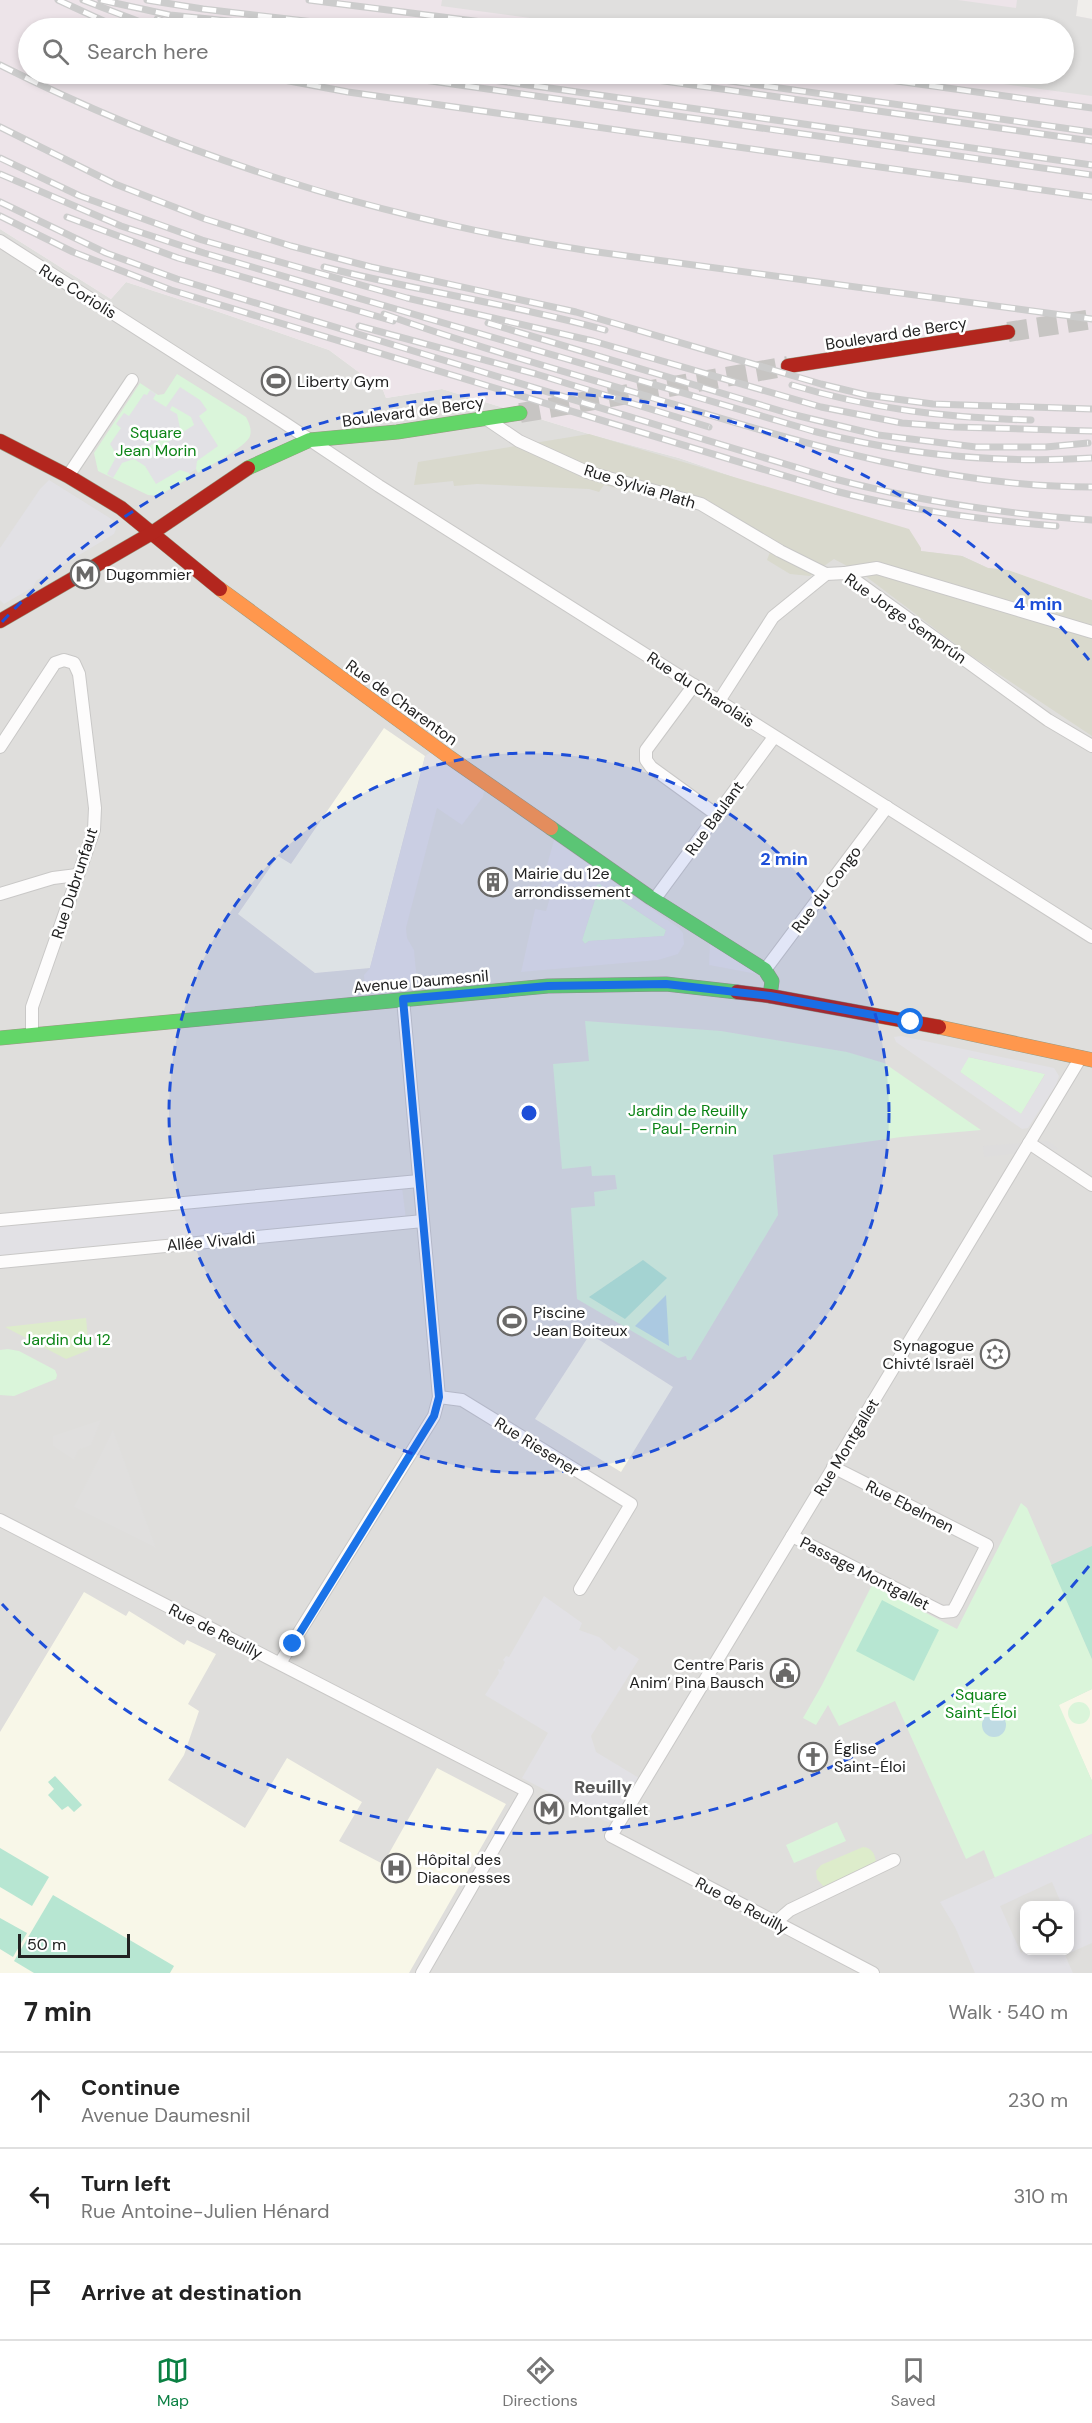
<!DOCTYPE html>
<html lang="en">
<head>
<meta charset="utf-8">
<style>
	:root { --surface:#fff; --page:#f6f6f6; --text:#222; --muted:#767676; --line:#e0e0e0; --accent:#0b8043 }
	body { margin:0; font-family:"DM Sans",sans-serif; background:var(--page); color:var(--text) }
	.controls { position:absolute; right:18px; bottom:18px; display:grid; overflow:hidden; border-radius:12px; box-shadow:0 3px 9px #0003 }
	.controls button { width:54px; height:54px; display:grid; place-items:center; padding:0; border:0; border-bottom:2px solid var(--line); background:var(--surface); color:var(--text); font:30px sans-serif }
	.scale { position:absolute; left:18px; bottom:15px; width:112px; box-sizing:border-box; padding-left:6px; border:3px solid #222; border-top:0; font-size:16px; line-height:21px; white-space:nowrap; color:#222; -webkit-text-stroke:4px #fff; paint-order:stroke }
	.stop { position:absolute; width:18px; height:18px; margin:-14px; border:4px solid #1a73e8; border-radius:50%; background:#fff }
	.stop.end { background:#1a73e8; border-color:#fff; box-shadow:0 2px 6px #0008 }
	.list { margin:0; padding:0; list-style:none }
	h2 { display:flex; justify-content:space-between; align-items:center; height:78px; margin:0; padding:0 24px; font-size:26px }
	h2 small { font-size:20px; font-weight:400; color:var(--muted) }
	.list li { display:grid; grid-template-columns:39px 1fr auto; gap:18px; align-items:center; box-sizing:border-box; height:96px; padding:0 24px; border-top:2px solid var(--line) }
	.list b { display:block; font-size:22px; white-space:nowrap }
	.list p { margin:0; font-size:20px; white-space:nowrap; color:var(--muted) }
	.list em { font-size:20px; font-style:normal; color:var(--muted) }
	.icon { flex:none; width:33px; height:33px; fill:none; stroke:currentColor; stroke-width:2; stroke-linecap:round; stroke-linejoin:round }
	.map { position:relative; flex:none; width:1092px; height:1973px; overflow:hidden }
	.search { position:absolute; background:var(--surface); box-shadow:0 3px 9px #0003; left:18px; right:18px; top:18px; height:66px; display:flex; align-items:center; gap:15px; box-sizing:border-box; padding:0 21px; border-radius:33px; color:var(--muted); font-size:22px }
	.sheet { height:366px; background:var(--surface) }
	nav { display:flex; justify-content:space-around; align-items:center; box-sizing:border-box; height:84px; border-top:2px solid var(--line); background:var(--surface); font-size:16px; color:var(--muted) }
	nav a { display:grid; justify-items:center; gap:3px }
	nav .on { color:var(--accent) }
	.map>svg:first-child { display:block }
	.residential { fill:#dfdedc; fill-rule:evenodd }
	.industrial { fill:#ede4e9; fill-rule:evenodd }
	.education { fill:#f8f7e8 }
	.construction { fill:#d9d9cd }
	.grass { fill:#ddeccb }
	.park { fill:#daf5da }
	.pitch { fill:#b7e6d2 }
	.parking { fill:#e0dfde }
	.plaza { fill:#e2e1e5; fill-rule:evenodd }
	.water { fill:#bfdbe3 }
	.pier { fill:#dedddd }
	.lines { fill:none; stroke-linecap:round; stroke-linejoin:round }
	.primary-tunnel { stroke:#c7c5c3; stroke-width:20; stroke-dasharray:20 10; stroke-linecap:butt }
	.street-casing { stroke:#c9c8c7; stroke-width:14 }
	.fast-casing { stroke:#999a82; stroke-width:15 }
	.slow-casing { stroke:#999a82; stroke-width:15 }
	.jam-casing { stroke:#999a82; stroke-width:15 }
	.street { stroke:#fdfcfc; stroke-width:12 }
	.fast { stroke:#63d668; stroke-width:14 }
	.slow { stroke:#ff974d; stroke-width:14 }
	.jam { stroke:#b3261e; stroke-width:14 }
	.rail-casing { stroke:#ccc; stroke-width:7 }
	.rail { stroke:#fff; stroke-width:4.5; stroke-dasharray:14; stroke-linecap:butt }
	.route { stroke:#1a73e8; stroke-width:8 }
	.ring { fill:none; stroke:#1d4ed8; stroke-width:3; stroke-dasharray:10 8 }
	.labels { text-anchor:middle; stroke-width:5; stroke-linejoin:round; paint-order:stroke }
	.street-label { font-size:16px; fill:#222; stroke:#fff }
	.poi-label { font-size:16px; fill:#222; stroke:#fff; text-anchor:start }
	.park-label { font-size:16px; fill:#0c8416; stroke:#fff }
	.neighbourhood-label { font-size:18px; font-weight:bold; fill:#555; stroke:#fff }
	.centre { fill:#1d4ed8; stroke:#fff; stroke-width:3 }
	.ring-label { font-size:18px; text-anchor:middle; font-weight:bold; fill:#1d4ed8; stroke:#fff; stroke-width:5; stroke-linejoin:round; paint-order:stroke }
</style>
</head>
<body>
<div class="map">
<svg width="1092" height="1973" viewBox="0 0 1092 1973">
	<rect width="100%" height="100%" fill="#f0eeeb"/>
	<!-- residential -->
	<path class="residential" d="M0,229l111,70 15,-17 96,31 107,37 54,40 3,8 56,-9 147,45 90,24 413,142v1373h-1092zM1024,1906h46v44h-46z"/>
	<!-- industrial -->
	<path class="industrial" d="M0,0h1078l-2,16 16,3v581l-84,-30 -20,-2 -26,-12 -42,-5 -186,-74 -55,-19 -90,-24 -147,-45 -56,9 -3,-8 -54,-40 -107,-37 -96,-31 -15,17 -111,-70zM28,28h1036v46h-1036z"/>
	<!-- education -->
	<g class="education">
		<path d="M384,728l41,28 -55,212 -55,5 -77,-59 40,-58 13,8z"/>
		<path d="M590,1334l83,53 -52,85 -86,-53z"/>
		<path d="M84,1592l42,24 3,-5 55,34 3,-5 29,14 -28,50 11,7 -15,44 -16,25 77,48 42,-70 75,44 -23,39 44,23 54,-96 69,36 -97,169h-409v-241z"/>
		<path d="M1092,1689v92l-34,-76z"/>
	</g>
	<!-- construction -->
	<path class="construction" d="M589,434l320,95 12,19v3l41,5 26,12 20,2 84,30v136l-125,-83 -103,-78 -30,-16 -24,17 -20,-2 -23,-14 3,-8 -67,-41 -99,-26 -5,7 -10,-3 -112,-5 -23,2 -1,-5 -39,4 4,-23z"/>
	<!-- grass -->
	<g class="grass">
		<path d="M86,1318l3,32 -23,9 -61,-32z"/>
		<path d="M863,1847c9,1 11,6 13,14l-4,7 -42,18h-7l-6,-7 -1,-8 5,-6z"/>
	</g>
	<!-- park -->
	<g class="park">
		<path d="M177,374l69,43c3,6 6,12 4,19 -4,11 -41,30 -52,37l-2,-4 -7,4 2,4 -33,19 -10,-1 -50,-24 -4,-18 46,-70 18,12 6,-1z"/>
		<path d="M601,883l2,5 63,42 -2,6 -75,5 -4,3 -3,-4 16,-50 -2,-5z"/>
		<path d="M585,1021l136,10 126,21 37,11 97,67 -80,7 -128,18 5,60 -87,145h-4l-1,-4 -8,2 -101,-59 -6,-91 24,-2 -1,-14 23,-3 -2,-14 -23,1 -1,-10 -29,3 -9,-105 36,-3z"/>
		<path d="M968,1057l77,17 -24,40 -61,-42z"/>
		<path d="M8,1349l11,2 36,19 2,5 -1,4 -42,17 -14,-1v-45z"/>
		<path d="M1021,1503l6,5 65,151v30l-33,16 33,76v53l-97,44 -11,-28 -18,9 -71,-158 -56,25 -11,-21 -12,20 -13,-7 19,-33 50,-100 85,44z"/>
		<circle cx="1079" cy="1713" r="11"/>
		<path d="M837,1822l9,19 -52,22 -8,-18z"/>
	</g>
	<!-- pitch -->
	<g class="pitch">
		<path d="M643,1260l24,18 -42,41 -36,-22z"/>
		<path d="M1092,1546v113l-41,-94z"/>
		<path d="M882,1600l57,30 -25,51 -58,-30z"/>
		<path d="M55,1776l27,29 -8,7 -6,-6 -6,4 -14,-15 6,-6 -6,-7z"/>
		<path d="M0,1848l49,29 -17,29 -32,-19z"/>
		<path d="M53,1895l121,71 -4,7h-136l-20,-12z"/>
		<path d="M0,1918l27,15 -14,24 -13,-8z"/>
	</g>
	<!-- parking -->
	<g class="parking">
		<path d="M442,0h516l58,8 1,-8h61l-2,16 16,3v77l-163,-22h135v-46h-461l-162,-22z"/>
		<path d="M101,1420l-10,25 -13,5 -4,10 -21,-14v-10z"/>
		<path d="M113,1430l43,118 -82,-41z"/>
	</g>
	<!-- plaza -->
	<g class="plaza">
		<path d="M180,387l20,13 7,10 -8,6 19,30 -21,15 -1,8 -7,4 -9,-3 -24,14 -11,-18 -11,-7 -12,4 -9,15 -6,-4 8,-15 1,-5 -6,-10 11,-16 -5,-4 8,-11 5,3 15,-22 3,1 3,-5 6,4 -3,5 13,8zM172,406l19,11 3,8 -47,30 -4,-5 37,-22 -3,-14 -7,-4z"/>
		<path d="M49,480l64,40 3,9 -2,5 -78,47 -3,6 -29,17 -4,-4v-52l40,-59z"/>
		<path d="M431,752l53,39 -1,6 -21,28 -25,-17 -31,120 1,10 7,12 3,32 -52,5 -1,-12 6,-7 54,-207 1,-5z"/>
		<path d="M554,840l125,88 4,5 1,11 -6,10 -20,6 -137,12 14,-63 11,2 5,-17 -11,-4zM600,884l3,4 63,42 -2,6 -75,5 -4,3 -3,-4 16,-50 -2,-5z"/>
		<path d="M710,941l47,33 -48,-9z"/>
		<path d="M901,1036l153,32 5,8 -3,9 -28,43 -6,1 -126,-87 -2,-5zM969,1057l76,17v1l-24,39 -61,-42z"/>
		<path d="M402,1187l4,32 -406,39v-33z"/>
		<path d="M544,1596l38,27 -3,7 20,7 16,14 4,-5 20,13 -48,77 5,16 43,26 -25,41 -5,3 -4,-1 -83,-43 26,-45 -63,-38 14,-22 -1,-4 3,1 4,-8 -2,-2 3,-4 3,1z"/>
		<path d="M1092,1834v109l-27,12 8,18h-98l-20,-46 -15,-25zM1052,1882l10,23 8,1v15l3,8 -3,2v19h-44l-5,3 -21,-47z"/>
	</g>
	<!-- water -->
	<g class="water">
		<path d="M666,1295l3,51 -34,-20z"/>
		<circle cx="994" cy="1725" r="12"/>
	</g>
	<!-- pier -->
	<path class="pier" d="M1048,1141l11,8 -75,8 -1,-11z"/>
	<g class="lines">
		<!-- primary-tunnel -->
		<g class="primary-tunnel">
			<path d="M1008,332l84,-13"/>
			<path d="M520,413l268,-47"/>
		</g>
		<!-- street casing -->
		<g class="street-casing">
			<g id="street">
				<path d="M0,241l283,181 96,64 713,451"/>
				<path d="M485,418l34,23 68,31 114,32 79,47 46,23"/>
				<path d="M68,476l64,-96"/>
				<path d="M845,573l32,-5 215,64"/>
				<path d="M694,685l-48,65v10l5,7 66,48"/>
				<path d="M719,701l54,-84 53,-43 19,-1 203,147 44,26"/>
				<path d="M0,747l55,-84 9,-3 10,3 5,11 16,134 -1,22 -62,177v28"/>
				<path d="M0,894l53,-16 24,-3"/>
				<path d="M654,900l120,-163"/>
				<path d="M765,970l122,-163"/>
				<path d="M1029,1143l63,42"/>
				<path d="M0,1220l419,-39"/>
				<path d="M0,1262l423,-41"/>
				<path d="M439,1397l23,3 169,104 -51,85"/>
				<path d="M0,1520l527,271 -105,182"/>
				<path d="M792,1536l150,76 11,-1 4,-7 30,-59 -154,-78"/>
				<path d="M280,1663l154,-247 5,-19 -36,-398"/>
				<path d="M776,1922l14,-12 104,-50"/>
				<path d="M873,1973l-262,-137 470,-779"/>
			</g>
		</g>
		<!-- fast casing -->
		<g class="fast-casing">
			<g id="fast">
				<path d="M248,468l62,-28 87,-8 123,-19"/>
				<path d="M551,828l100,70 114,72 7,11 -2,15"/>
				<path d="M0,1038l548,-52 118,-2 71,8"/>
			</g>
		</g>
		<!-- slow casing -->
		<g class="slow-casing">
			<g id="slow">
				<path d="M220,589l229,168 102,71"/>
				<path d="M939,1027l153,33"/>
			</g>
		</g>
		<!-- jam casing -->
		<g class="jam-casing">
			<g id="jam">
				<path d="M788,366l220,-34"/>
				<path d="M0,441l68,35 53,32 99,81"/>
				<path d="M0,621l152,-88 96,-65"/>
				<path d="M737,992l33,4 169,31"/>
			</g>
		</g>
		<!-- street -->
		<use href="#street" class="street"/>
		<!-- fast -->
		<use href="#fast" class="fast"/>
		<!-- slow -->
		<use href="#slow" class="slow"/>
		<!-- jam -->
		<use href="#jam" class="jam"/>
		<!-- rail casing -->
		<g class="rail-casing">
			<g id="rail">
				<path d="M58,0l61,28"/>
				<path d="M83,0l73,28"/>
				<path d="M101,0l69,15 127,13"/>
				<path d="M147,0l56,9 162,19"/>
				<path d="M309,0l220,28"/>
				<path d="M157,19l29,9"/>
				<path d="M0,65c185,93 385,155 590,186l502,68"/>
				<path d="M252,74l96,18 744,105"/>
				<path d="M382,74l710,101"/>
				<path d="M451,74l641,91"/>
				<path d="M614,74l478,67"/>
				<path d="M681,74l411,58"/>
				<path d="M846,74l246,34"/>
				<path d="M0,127l115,57 90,35 86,27 80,21 205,45 245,72 45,11 67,9 159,5"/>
				<path d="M0,158l80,38 122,44 205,58 186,43 228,66 81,16 52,4 138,4"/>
				<path d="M0,174l121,52 83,27 609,178c92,24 185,33 279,27"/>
				<path d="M0,202l106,51 71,26 654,199c86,23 173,36 261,42"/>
				<path d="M0,216l73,36 98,38 664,201c73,19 146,29 221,35"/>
				<path d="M67,217l111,41 215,63"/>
				<path d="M324,267c93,24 188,37 281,63"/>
				<path d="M384,314c88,32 179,57 269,84 143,43 288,89 439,89"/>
				<path d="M488,323l303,91 87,21 98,12h70l42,-4"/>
				<path d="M359,326l177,48 173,53"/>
				<path d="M792,385c80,24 155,33 239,35"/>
			</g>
		</g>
		<!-- rail -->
		<use href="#rail" class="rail"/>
	</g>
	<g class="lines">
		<!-- route -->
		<path class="route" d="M293,1644l141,-228 5,-19 -36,-398 145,-13 118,-2 104,12 141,26"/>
	</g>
	<!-- distance rings -->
	<circle cx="529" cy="1113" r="360" fill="#1d4ed8" fill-opacity=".12"/>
	<g class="ring">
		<circle cx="529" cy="1113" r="360"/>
		<path d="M1089 1566A720 720 0 0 1 2 1604M2 622A720 720 0 0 1 1089 660"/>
	</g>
	<!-- icons -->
	<defs>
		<g id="stadium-ring" transform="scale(1.5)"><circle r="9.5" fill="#fff" stroke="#6a6968" stroke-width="1.5"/><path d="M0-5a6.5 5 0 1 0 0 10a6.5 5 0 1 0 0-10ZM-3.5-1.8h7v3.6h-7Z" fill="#6a6968"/></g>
		<g id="metro-ring" transform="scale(1.5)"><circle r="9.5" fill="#fff" stroke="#6a6968" stroke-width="1.5"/><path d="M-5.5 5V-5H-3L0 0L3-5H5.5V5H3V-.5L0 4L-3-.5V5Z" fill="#6a6968"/></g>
		<g id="building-ring" transform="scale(1.5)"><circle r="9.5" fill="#fff" stroke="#6a6968" stroke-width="1.5"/><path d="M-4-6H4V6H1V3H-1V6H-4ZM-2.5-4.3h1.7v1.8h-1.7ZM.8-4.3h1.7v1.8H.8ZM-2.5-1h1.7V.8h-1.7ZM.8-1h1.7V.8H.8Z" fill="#6a6968"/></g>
		<g id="synagogue-ring" transform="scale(1.5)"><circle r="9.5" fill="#fff" stroke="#6a6968" stroke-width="1.5"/><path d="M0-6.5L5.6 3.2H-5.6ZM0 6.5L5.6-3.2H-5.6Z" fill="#6a6968"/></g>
		<g id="civic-ring" transform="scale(1.5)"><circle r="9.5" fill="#fff" stroke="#6a6968" stroke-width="1.5"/><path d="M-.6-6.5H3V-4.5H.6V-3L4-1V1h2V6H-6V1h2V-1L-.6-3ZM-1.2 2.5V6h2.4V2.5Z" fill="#6a6968"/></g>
		<g id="church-ring" transform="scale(1.5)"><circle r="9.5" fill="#fff" stroke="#6a6968" stroke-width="1.5"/><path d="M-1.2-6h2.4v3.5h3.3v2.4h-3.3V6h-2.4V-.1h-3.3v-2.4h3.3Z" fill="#6a6968"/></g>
		<g id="hospital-ring" transform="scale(1.5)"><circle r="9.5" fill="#fff" stroke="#6a6968" stroke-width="1.5"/><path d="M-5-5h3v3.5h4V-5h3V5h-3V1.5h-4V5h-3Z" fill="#6a6968"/></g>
	</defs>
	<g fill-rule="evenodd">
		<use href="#stadium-ring" x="276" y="381"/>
		<use href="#metro-ring" x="85" y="574"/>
		<use href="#building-ring" x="493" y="882"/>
		<use href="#stadium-ring" x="512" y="1321"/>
		<use href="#synagogue-ring" x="995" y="1354"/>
		<use href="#civic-ring" x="785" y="1673"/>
		<use href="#church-ring" x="813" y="1757"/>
		<use href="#metro-ring" x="549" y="1809"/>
		<use href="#hospital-ring" x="396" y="1868"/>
	</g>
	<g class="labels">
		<!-- street labels -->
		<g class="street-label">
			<text transform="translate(78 291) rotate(32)" y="6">Rue Coriolis</text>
			<text transform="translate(896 333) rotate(-9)" y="6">Boulevard de Bercy</text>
			<text transform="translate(413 411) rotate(-8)" y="6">Boulevard de Bercy</text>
			<text transform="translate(640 486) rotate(17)" y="6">Rue Sylvia Plath</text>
			<text transform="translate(906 618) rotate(35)" y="6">Rue Jorge Semprún</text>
			<text transform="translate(701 689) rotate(33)" y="6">Rue du Charolais</text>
			<text transform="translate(402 702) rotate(36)" y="6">Rue de Charenton</text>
			<text transform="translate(714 818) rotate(-54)" y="6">Rue Baulant</text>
			<text transform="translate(74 883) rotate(-72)" y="6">Rue Dubrunfaut</text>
			<text transform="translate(826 889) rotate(-53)" y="6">Rue du Congo</text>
			<text transform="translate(421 981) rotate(-5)" y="6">Avenue Daumesnil</text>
			<text transform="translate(211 1241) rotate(-5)" y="6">Allée Vivaldi</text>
			<text transform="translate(537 1446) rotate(32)" y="6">Rue Riesener</text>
			<text transform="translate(846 1447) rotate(-59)" y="6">Rue Montgallet</text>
			<text transform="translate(910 1506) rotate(27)" y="6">Rue Ebelmen</text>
			<text transform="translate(865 1573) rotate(27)" y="6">Passage Montgallet</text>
			<text transform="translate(216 1631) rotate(27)" y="6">Rue de Reuilly</text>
			<text transform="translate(742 1905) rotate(28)" y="6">Rue de Reuilly</text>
		</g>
		<!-- poi labels -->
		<g class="poi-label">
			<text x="297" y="387">Liberty Gym</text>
			<text x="106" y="580">Dugommier</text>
			<text x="514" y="879">Mairie du 12e<tspan x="514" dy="18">arrondissement</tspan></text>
			<text x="533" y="1318">Piscine<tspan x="533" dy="18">Jean Boiteux</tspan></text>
			<text x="974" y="1351" text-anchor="end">Synagogue<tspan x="974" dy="18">Chivté Israël</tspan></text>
			<text x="764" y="1670" text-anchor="end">Centre Paris<tspan x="764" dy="18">Anim’ Pina Bausch</tspan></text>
			<text x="834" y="1754">Église<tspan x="834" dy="18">Saint-Éloi</tspan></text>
			<text x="570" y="1815">Montgallet</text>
			<text x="417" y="1865">Hôpital des<tspan x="417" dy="18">Diaconesses</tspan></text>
		</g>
		<!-- park labels -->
		<g class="park-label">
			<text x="156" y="438">Square<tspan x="156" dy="18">Jean Morin</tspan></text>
			<text x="688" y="1116">Jardin de Reuilly<tspan x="688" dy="18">- Paul-Pernin</tspan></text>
			<text x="67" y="1345">Jardin du 12</text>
			<text x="981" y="1700">Square<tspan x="981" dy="18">Saint-Éloi</tspan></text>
		</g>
		<!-- neighbourhood labels -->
		<g class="neighbourhood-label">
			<text x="603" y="1793">Reuilly</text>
		</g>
	</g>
	<circle cx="529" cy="1113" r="9" class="centre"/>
	<g class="ring-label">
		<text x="1038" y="610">4 min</text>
		<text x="784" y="865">2 min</text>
	</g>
</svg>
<div class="controls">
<button><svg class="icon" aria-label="locate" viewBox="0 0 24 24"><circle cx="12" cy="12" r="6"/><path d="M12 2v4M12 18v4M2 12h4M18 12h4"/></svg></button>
</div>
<div class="scale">50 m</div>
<div class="stop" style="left:911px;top:1022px"></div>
<div class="stop end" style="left:293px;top:1644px"></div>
<div class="search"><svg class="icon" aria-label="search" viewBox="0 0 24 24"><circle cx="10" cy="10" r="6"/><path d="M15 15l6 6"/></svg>Search here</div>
</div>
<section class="sheet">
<h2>7 min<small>Walk · 540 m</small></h2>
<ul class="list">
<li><svg class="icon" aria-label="ahead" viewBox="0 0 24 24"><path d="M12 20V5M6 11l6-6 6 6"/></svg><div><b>Continue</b><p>Avenue Daumesnil</p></div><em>230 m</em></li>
<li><svg class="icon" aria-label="left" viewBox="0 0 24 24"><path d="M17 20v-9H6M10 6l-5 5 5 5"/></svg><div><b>Turn left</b><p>Rue Antoine-Julien Hénard</p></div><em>310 m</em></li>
<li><svg class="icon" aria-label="arrive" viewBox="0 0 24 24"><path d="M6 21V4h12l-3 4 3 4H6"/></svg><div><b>Arrive at destination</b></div></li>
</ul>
</section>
<nav>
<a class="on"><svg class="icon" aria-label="map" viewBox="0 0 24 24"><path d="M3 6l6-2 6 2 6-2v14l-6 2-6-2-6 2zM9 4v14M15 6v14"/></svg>Map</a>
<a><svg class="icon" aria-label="directions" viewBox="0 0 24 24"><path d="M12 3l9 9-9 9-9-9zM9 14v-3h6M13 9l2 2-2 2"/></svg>Directions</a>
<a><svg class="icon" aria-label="saved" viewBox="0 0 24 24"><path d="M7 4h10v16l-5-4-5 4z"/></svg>Saved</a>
</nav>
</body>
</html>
